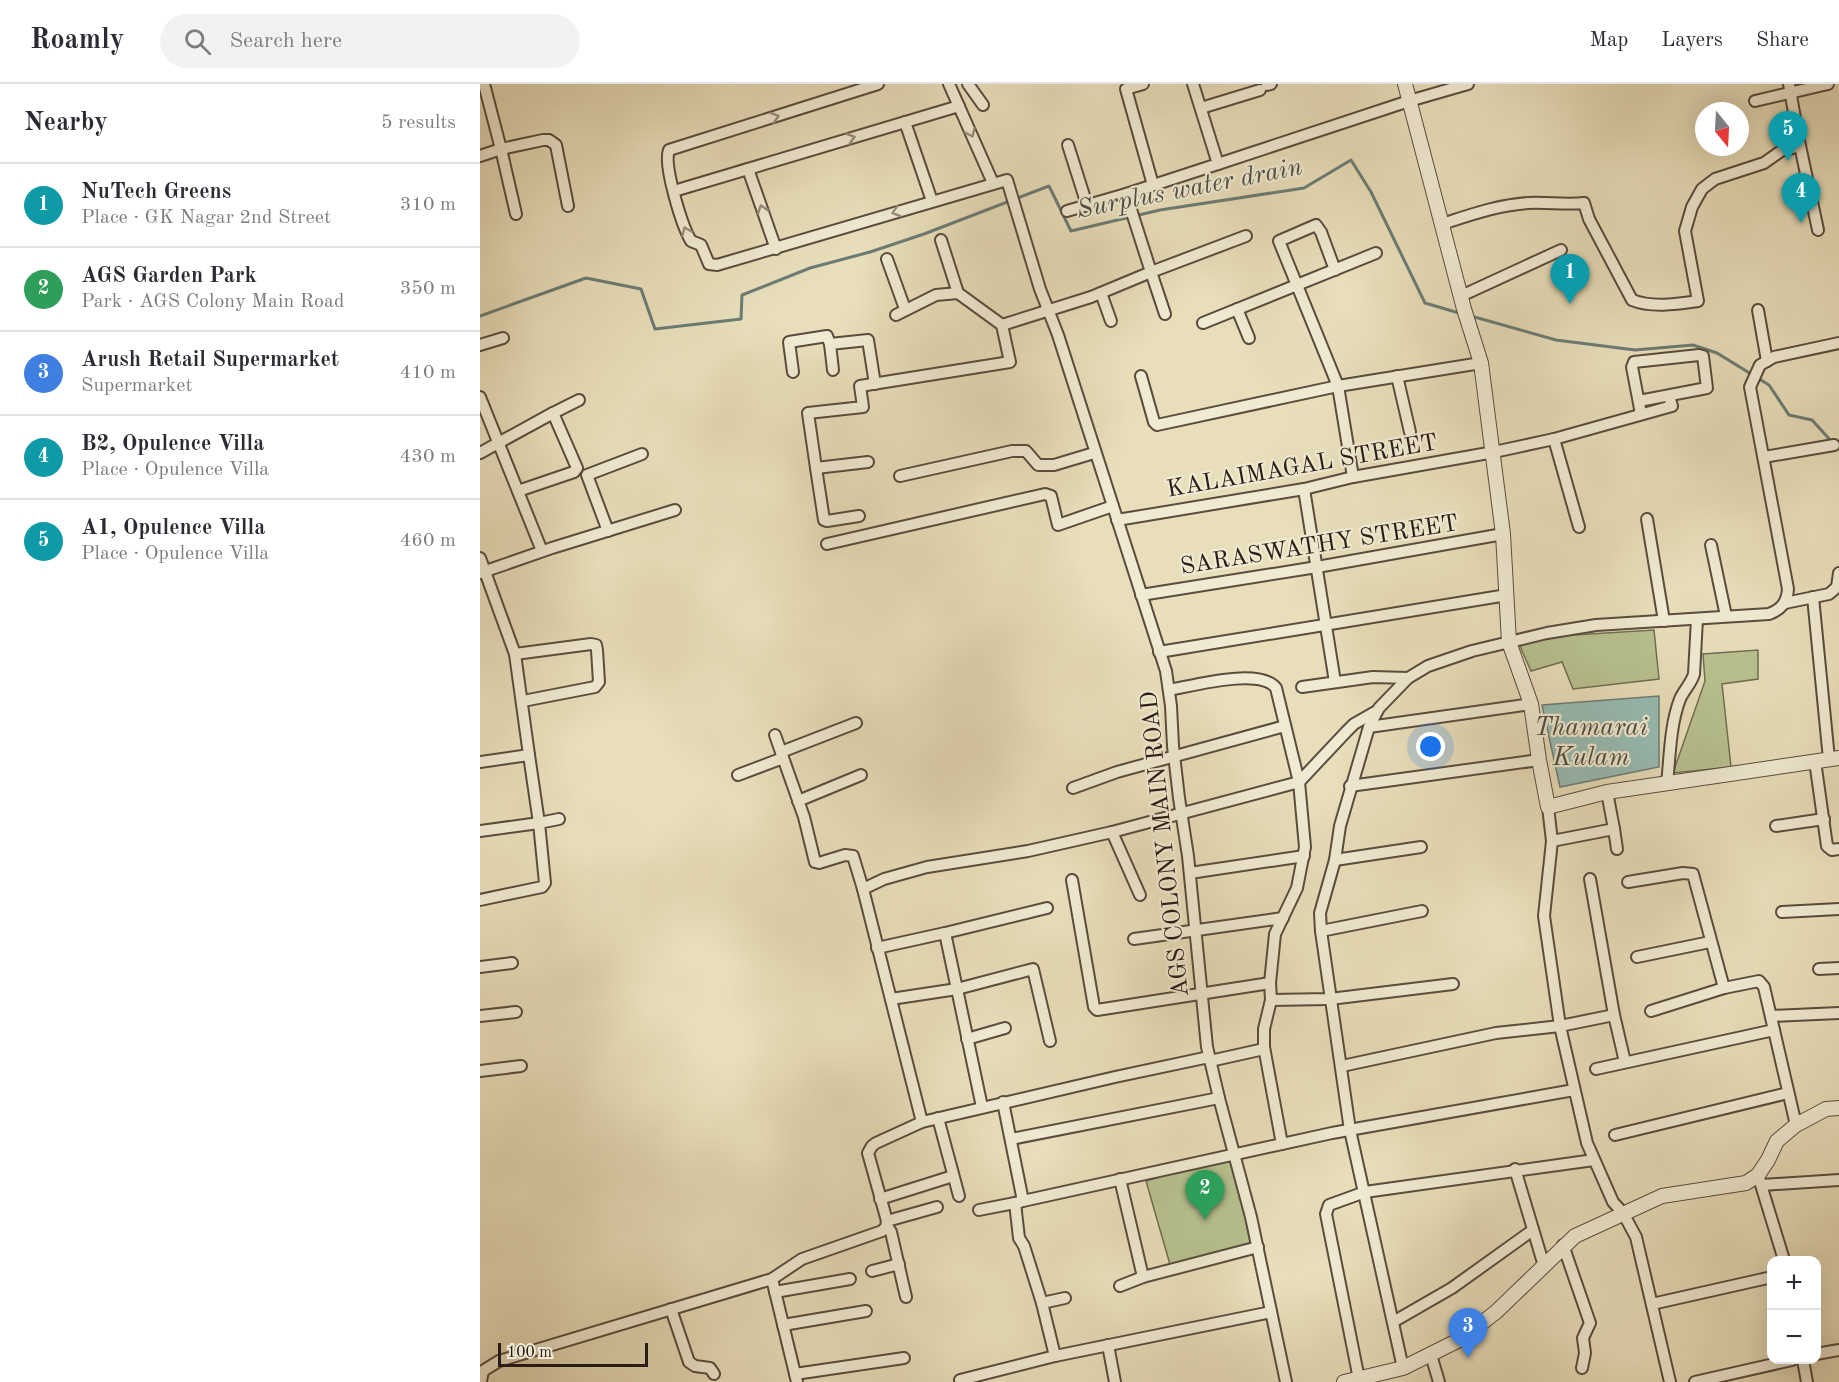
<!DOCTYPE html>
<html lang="en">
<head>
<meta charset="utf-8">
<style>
	:root { --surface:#fff; --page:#f2f2f3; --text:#2b2b33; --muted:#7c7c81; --line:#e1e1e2; --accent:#8f2418 }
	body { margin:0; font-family:"Old Standard TT",serif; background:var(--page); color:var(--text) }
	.controls { position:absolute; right:18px; bottom:18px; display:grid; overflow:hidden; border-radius:12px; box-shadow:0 6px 24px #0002 }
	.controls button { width:54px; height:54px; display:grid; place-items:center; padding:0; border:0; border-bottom:2px solid var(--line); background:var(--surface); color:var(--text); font:30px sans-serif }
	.compass { position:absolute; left:1215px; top:18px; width:54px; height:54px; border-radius:50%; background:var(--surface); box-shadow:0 6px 24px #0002; rotate:162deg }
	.scale { position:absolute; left:18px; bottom:15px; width:150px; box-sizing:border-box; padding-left:6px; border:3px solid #2a1c16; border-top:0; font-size:16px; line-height:21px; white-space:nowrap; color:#2a1c16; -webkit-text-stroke:4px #f0ead2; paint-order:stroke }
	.you { position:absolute; left:951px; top:663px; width:21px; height:21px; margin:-15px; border:4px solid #fff; border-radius:50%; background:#1a73e8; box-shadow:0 0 0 9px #1a73e833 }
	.badge { display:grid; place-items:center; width:39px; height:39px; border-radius:50%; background:var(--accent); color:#fff; font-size:20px; font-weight:700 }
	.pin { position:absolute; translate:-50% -50px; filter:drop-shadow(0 2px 3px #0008) }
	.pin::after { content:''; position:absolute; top:32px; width:21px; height:18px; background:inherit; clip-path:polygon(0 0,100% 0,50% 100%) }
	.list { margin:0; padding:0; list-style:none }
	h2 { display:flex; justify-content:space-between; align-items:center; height:78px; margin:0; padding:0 24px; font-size:26px }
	h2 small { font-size:20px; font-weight:400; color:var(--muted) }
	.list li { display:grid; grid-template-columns:39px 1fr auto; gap:18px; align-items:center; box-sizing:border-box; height:84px; padding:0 24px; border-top:2px solid var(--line) }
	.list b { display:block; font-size:22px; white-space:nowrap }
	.list p { margin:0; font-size:20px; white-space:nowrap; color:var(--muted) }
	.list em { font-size:20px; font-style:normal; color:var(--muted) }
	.icon { flex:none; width:33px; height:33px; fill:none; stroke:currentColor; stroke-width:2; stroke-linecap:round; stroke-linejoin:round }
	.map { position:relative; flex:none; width:1359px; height:1298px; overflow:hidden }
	header { display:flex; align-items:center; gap:36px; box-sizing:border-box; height:84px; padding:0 30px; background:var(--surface); border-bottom:2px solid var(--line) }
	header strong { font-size:28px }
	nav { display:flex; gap:33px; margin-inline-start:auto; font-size:21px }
	.search { width:420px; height:54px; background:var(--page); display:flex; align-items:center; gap:15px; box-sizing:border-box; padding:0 21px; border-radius:33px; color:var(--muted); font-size:22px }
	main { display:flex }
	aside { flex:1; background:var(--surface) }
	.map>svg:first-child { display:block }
	.green { fill:#b7c18f; stroke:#706e52; stroke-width:1.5 }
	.water { fill:#97bcb4; stroke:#6b7c75; stroke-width:1.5 }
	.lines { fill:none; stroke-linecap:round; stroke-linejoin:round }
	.stream { stroke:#6b7c75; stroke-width:3 }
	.minor-casing { stroke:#5a4c3f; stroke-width:14 }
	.tertiary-casing { stroke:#5a4c3f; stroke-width:16 }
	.minor { stroke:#f0ead2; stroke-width:10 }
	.tertiary { stroke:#f0ead2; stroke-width:14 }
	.oneway { stroke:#978d7d }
	.labels { text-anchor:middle; stroke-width:4.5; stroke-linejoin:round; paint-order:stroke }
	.street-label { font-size:24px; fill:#2a1c16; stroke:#f0ead2 }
	.water-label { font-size:26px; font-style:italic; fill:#4b4c45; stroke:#f0ead2 }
</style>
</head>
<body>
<header>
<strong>Roamly</strong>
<div class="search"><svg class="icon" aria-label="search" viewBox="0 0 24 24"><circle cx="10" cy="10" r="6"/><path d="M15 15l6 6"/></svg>Search here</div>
<nav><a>Map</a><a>Layers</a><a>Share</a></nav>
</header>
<main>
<aside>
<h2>Nearby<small>5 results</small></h2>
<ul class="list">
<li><span class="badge" style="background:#0f9aa8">1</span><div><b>NuTech Greens</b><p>Place · GK Nagar 2nd Street</p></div><em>310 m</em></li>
<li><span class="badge" style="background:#2e9e5b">2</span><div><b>AGS Garden Park</b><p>Park · AGS Colony Main Road</p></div><em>350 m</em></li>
<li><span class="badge" style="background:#3f7fe0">3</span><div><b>Arush Retail Supermarket</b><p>Supermarket</p></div><em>410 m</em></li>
<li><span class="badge" style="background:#0f9aa8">4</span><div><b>B2, Opulence Villa</b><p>Place · Opulence Villa</p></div><em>430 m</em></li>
<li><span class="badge" style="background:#0f9aa8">5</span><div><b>A1, Opulence Villa</b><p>Place · Opulence Villa</p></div><em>460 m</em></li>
</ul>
</aside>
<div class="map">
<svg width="1359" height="1298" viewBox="0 0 1359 1298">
	<rect width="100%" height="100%" fill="#e8deba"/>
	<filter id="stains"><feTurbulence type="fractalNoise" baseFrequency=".00333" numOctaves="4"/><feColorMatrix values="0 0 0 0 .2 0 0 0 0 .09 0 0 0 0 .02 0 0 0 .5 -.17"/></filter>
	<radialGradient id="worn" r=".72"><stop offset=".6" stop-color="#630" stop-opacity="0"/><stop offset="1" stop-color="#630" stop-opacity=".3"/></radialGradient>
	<!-- green -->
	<g class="green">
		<path d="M1174,546l5,49 -86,10 -11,-27 -31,9 -12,-27 38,-8z"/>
		<path d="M1278,566v29l-36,5 9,83 -58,6 32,-92 -2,-27z"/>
		<path d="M754,1071l24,91 -87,22 -25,-87z"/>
	</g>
	<!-- water -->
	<path class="water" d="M1179,612v71l-99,20 -18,-82z"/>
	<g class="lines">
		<!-- stream -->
		<g class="stream">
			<path d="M0,232l106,-38 55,11 14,40 86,-10 1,-24 68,-27 60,-16 54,-18 125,-48 22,45 89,-21 144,-22 47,-28 20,32 54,111 34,10"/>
			<path d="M991,232l85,24 79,10 58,-5 24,8 52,32 20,30 23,5 20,22"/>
		</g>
		<!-- minor casing -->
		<g class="minor-casing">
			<g id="minor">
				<path d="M398,0l-209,66c-6,15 13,76 22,91l10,4 8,19 8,1 290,-85 33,109 18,46 108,336 5,35 2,40 6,52 9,58 19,191 12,51 32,119 35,165"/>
				<path d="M469,0l44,99"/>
				<path d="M488,0l15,21"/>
				<path d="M663,0l-17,5 27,96"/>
				<path d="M1309,0l10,57 19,89"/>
				<path d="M787,1l4,-1"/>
				<path d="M1275,17l73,-17"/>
				<path d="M721,24l59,-18"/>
				<path d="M425,38l27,79"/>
				<path d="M588,61l19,60"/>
				<path d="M0,72l21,-7 -17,-65"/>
				<path d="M738,80l191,-63 59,-17"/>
				<path d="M268,85l28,80"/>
				<path d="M194,107l285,-85"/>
				<path d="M587,127l59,-17"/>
				<path d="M36,130l-15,-65 42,-9h6l7,5 12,61"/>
				<path d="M962,140c28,-9 56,-19 86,-21 19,-1 37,2 56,0l5,16 43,81c20,8 45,4 66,1l-13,-70 7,-24 10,-18 13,-10 49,-16 17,-12 19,-5"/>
				<path d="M461,156l17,53"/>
				<path d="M407,175l18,50"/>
				<path d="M855,186l-14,-38 -5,-7 -37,16 59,145 15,91"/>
				<path d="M621,209l10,28"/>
				<path d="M981,212l100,-46"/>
				<path d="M757,225l12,29"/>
				<path d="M1278,226l9,51"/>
				<path d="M685,230l-14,-42 95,-36"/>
				<path d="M723,239l173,-70"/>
				<path d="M522,241l89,-28 60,-25 -25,-78 92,-30 -25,-80"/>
				<path d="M0,261l23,-7"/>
				<path d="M353,286l-3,-26 38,-4 7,44"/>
				<path d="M313,288l-4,-30 38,-6 3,8"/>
				<path d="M661,292l13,46 3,3 181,-39 143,-23"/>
				<path d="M917,292l13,56"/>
				<path d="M0,313l62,154"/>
				<path d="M1159,317l68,-13 -4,-32 -4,-1 -65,7 -2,5 9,47"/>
				<path d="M73,329l26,-13"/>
				<path d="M1074,355l25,88"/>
				<path d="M0,369l73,-40 24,55 -3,4 -56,19"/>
				<path d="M1284,373l70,-12"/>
				<path d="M388,378l-52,6 -8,-55 55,-6 -3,-21 150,-24 -8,-37 -44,-32 -22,2 -40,20"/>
				<path d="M336,384l8,52 3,1 32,-5"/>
				<path d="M420,392l112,-25h14l12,14h16l40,-12"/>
				<path d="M824,405l31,193"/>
				<path d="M1167,435l17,102"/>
				<path d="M637,436l187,-31 49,-12 141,-25 60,-13 118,-33 -3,-10"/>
				<path d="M128,447l-21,-56 55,-21"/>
				<path d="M347,460l218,-50 6,2 7,29 55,-19"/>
				<path d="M1231,461l15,71"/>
				<path d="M0,474l35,96 14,101 -49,7"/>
				<path d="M0,489l72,-25 123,-38"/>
				<path d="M661,511l176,-28 186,-33"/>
				<path d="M1333,513l16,162"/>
				<path d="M1305,519l44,-9 8,-7 2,-14"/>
				<path d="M679,568l348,-57"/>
				<path d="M35,570l76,-10 5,1 1,5 2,32 -4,5 -72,14"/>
				<path d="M822,603l71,-10 35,1"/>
				<path d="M689,606c23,-4 91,-23 107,-2l23,94 6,65 -8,41 -22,46 -5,49"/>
				<path d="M376,639l-75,29 23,65 11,45 4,1 26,-8 8,1 10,33"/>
				<path d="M889,643l162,-23"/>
				<path d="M295,651l6,17"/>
				<path d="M1335,677l12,85 5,4 7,-1"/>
				<path d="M258,691l45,-17"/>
				<path d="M1187,700c3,-28 3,-59 13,-85 4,-9 11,-15 14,-25l3,-55"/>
				<path d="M870,702l189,-26"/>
				<path d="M593,704l44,-16 168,-46"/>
				<path d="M318,717l63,-26"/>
				<path d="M1068,723l4,34 -8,75 16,110 27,117 26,59 10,11 13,24 34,145"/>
				<path d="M1296,742l48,-7"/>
				<path d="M1134,745l3,20"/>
				<path d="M0,747l59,-8 -10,-68"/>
				<path d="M632,748l28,63"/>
				<path d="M1072,757l62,-12 -7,-37"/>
				<path d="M855,776l86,-13"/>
				<path d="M710,789l114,-17"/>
				<path d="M1110,795l24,136 11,47"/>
				<path d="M592,796l22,127 3,3 173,-27 1,17 59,-1 123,-15"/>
				<path d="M1148,798l55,-9 10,1 31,114"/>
				<path d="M0,816l62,-13 3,-4 -6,-60 20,-4"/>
				<path d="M1302,828l57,-3"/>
				<path d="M841,847l101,-20"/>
				<path d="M465,849l102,-25"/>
				<path d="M654,855l149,-21"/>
				<path d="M397,864l68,-15 12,56 76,-20 17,72"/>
				<path d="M1157,873l73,-15"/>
				<path d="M0,883l32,-4"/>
				<path d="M1339,885l20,-1"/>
				<path d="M411,915l66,-10 25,118"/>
				<path d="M791,916l-7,29v18l18,97"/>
				<path d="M1171,927l73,-23 35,-7 5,6 32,138"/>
				<path d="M0,932l36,-4"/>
				<path d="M1291,932l68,-3"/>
				<path d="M487,955l38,-11"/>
				<path d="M730,977l54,-12"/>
				<path d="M862,982l154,-33 64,-7 54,-11"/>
				<path d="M1116,985l178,-39"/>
				<path d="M0,987l41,-5"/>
				<path d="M523,1018l20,99 309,-68 242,-43"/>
				<path d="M458,1034l21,78"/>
				<path d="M442,1038l193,-45 94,-20"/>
				<path d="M1135,1051l173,-42"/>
				<path d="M531,1055l208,-41"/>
				<path d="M1035,1085l29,97"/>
				<path d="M1278,1091l26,85"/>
				<path d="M640,1095l23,98 115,-30"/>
				<path d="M1282,1101l77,-5"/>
				<path d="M400,1115l73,-23"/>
				<path d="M535,1119l4,35 5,8 18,57 23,-5"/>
				<path d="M499,1126l41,-8"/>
				<path d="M407,1137l-19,-68 4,-7 4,-3 46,-21 -59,-233 21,-10 43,-12 101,-16 84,-19 187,-50 47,-50 8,-8 21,-12"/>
				<path d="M407,1137l50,-14"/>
				<path d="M407,1142l4,6 15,65"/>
				<path d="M1083,1161l27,78 -7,15 2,15 -3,15"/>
				<path d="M392,1187l27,-7"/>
				<path d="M292,1195l25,103"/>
				<path d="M640,1202l23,-9"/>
				<path d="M295,1208l75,-13"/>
				<path d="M562,1219l13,53"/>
				<path d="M1172,1220l120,-27"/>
				<path d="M191,1225l18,53 6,4 15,2 4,6"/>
				<path d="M913,1238l59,-34 81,-58"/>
				<path d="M303,1241l83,-14"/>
				<path d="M628,1261l7,37"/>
				<path d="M1336,1270l23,-4"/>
				<path d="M951,1271l8,27"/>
				<path d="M1323,1276l4,22"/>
				<path d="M923,1284l-53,-238 -29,-199 -1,-18 15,-53 5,-34 29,-99 10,-19 29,-30 20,-12 44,-15 75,-18 49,-8 173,-11c13,-5 18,-12 19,-25l-38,-202 10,-22 14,-8 65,-14"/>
				<path d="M315,1290l109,-16"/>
				<path d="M879,1295l-33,-165 3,-9 36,-13 229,-32"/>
				<path d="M480,1296l95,-24 216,-44"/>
				<path d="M1,1297l2,-10 16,-10 273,-82 30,-20 80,-28 4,-4 1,-6"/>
				<path d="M1215,1298l97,-22"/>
			</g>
		</g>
		<!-- tertiary casing -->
		<g class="tertiary-casing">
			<g id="tertiary">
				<path d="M925,0l59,225 17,54 22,171 6,108 22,62 8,56 9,47 59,-15 232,-34"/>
				<path d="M864,1298l59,-14 58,-29 35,-27 79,-76 87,-40 84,-13 12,-8 10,-15 9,-19 19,-16 30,-16 13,-1"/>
			</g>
		</g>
		<!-- minor -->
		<use href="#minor" class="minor"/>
		<!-- tertiary -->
		<use href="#tertiary" class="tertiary"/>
	</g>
	<!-- one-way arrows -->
	<defs><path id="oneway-chevron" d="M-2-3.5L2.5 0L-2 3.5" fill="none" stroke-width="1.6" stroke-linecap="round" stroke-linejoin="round" transform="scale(1.5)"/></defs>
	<g class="oneway">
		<use href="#oneway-chevron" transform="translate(295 33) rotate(-17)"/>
		<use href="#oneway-chevron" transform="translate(491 49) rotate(65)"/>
		<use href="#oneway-chevron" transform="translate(371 54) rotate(-17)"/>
		<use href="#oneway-chevron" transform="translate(282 125) rotate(-109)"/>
		<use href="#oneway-chevron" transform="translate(416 128) rotate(163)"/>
		<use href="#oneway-chevron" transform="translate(206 147) rotate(-113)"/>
	</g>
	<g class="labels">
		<!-- street labels -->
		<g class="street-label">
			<text transform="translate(822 381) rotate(-10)" y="8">KALAIMAGAL STREET</text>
			<text transform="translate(839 460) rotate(-9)" y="8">SARASWATHY STREET</text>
			<text transform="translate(684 760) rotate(-96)" y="8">AGS COLONY MAIN ROAD</text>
		</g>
		<!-- water labels -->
		<g class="water-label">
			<text transform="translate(709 103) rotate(-11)" y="9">Surplus water drain</text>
			<text x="1111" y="651">Thamarai<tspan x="1111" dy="30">Kulam</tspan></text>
		</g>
	</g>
	<rect width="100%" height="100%" filter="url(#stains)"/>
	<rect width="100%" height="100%" fill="url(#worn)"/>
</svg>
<div class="controls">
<button>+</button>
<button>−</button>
</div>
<svg class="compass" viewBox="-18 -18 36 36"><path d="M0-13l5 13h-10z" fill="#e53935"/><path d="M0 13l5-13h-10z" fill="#7c7c81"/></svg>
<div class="scale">100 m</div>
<div class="you"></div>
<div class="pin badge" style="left:1090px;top:220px;background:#0f9aa8">1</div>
<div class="pin badge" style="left:725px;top:1136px;background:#2e9e5b">2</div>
<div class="pin badge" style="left:988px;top:1274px;background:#3f7fe0">3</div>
<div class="pin badge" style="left:1321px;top:139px;background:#0f9aa8">4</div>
<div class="pin badge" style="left:1308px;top:77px;background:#0f9aa8">5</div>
</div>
</main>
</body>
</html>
